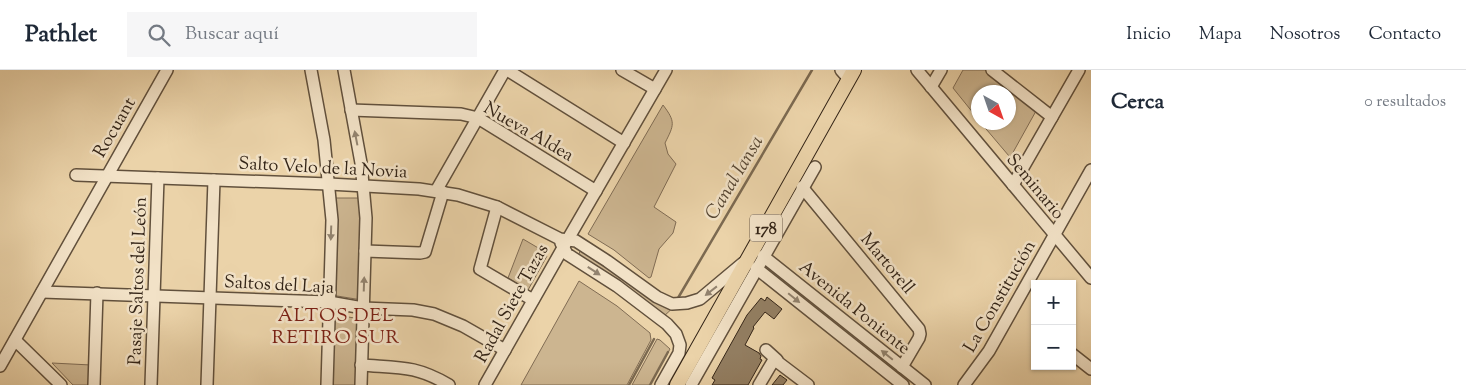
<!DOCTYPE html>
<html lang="es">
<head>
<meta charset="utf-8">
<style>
	:root { --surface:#fff; --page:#f6f6f7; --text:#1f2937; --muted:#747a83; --line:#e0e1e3 }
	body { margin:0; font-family:"Sorts Mill Goudy",serif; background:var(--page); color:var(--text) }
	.controls { position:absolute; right:15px; bottom:15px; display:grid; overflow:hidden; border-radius:0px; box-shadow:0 1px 4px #0004 }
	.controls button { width:45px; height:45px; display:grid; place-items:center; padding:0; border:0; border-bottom:1px solid var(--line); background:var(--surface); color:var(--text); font:25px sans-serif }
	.compass { position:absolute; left:971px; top:15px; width:45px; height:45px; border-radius:50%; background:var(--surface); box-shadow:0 1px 4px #0004; rotate:140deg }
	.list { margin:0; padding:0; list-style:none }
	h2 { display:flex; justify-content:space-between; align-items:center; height:65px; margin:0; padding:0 20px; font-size:21px }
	h2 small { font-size:16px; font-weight:400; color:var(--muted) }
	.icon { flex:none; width:28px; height:28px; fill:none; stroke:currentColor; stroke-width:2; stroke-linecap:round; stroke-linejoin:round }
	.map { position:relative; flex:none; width:1091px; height:315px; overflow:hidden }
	header { display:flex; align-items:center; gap:30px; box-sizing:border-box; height:70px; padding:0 25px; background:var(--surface); border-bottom:1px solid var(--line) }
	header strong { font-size:24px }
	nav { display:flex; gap:28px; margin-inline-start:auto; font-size:18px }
	.search { width:350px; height:45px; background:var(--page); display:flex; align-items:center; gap:12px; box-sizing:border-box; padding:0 18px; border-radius:0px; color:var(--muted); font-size:19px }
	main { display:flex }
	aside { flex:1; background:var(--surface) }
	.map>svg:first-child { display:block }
	.green { fill:#ccb590; stroke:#806c54 }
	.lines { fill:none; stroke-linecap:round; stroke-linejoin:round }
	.stream { stroke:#7c6a51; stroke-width:2.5 }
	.building { fill:#937f63; stroke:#332417 }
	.minor-casing { stroke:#61503c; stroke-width:14 }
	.major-casing { stroke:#332417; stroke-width:16 }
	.minor { stroke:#f2e2c7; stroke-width:11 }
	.major { stroke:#ebd3a9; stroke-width:14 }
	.oneway { fill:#92836f }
	.labels { text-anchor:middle; stroke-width:5; stroke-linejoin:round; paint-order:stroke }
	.shield { fill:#f2e2c7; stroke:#6c5d4c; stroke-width:1 }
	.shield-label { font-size:16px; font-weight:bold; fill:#332417 }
	.street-label { font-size:18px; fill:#332417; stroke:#f2e2c7 }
	.water-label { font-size:19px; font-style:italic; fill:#574734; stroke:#f2e2c7 }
	.neighbourhood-label { font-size:19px; letter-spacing:1px; fill:#7a1f14; stroke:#f2e2c7 }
</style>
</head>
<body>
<header>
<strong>Pathlet</strong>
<div class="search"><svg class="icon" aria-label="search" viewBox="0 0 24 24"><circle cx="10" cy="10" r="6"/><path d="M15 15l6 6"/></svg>Buscar aquí</div>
<nav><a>Inicio</a><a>Mapa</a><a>Nosotros</a><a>Contacto</a></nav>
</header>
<main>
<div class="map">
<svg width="1091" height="315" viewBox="0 0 1091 315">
	<rect width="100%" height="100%" fill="#ebd3a9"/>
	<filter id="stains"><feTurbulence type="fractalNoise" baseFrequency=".004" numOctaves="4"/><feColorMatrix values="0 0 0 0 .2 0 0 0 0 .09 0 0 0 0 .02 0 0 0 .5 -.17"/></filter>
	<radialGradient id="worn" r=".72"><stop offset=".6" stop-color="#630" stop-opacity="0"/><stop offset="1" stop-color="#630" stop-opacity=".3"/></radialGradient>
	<!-- green -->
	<g class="green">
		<path d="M963,0h22l51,41 -25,45h-2l-28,-33 27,-1v-30h-30v27l-25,-31z"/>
		<path d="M663,35c13,17 11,20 2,38l3,11 8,10 -22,43 22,15 -3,11 -14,16 -8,28 -2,1 -35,-28 -26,-16z"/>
		<path d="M332,128h30v102l-31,-5z"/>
		<path d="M523,169l17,10 7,7 -19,34 -20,-12z"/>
		<path d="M581,179l97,54 -16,15 -84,-62z"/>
		<path d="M579,211l38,25 33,27 1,7 -24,45h-106z"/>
		<path d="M331,244l29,5 -2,66h-30z"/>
		<path d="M657,269l3,1 10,9 -20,36h-18z"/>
		<path d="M52,293l39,2 -1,20h-17z"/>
	</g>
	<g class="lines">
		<!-- stream -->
		<g class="stream">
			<path d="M678,228l134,-228"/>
			<path d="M629,315l25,-46"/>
			<path d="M650,315l18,-33"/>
		</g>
	</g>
	<!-- building -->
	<g class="building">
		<path d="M767,227l15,12 -8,10 -9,-7 -12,15 1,1 -9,17 14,8 2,3 -1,3 2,1 -14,25h-36l3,-5 -3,-2 35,-63 14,-17 4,3z"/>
		<path d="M780,305l7,5 -4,5h-11z"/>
	</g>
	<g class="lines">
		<!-- minor casing -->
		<g class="minor-casing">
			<g id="minor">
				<path d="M311,0l13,70 8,80 -5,165"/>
				<path d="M344,0l17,93 5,55 -5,167"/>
				<path d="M507,0l117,73"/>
				<path d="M622,0l33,19"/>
				<path d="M841,0l8,9"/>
				<path d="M917,0l174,208"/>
				<path d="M992,0l60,47"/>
				<path d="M931,17l10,-17"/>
				<path d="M351,40l110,4 17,4 118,73"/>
				<path d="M76,105l253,9 90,5 39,6 39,12 63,32 16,2 31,20 50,36 15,7 15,-1 13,-4 43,-36"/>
				<path d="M1013,115l66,-115"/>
				<path d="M802,117l117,142 1,5 -1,4 -17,29"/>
				<path d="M436,121l69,-121"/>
				<path d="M497,137l-17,62 53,31"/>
				<path d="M561,173l6,11 50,32 50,38 9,10 4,11 -1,8 -18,32"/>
				<path d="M365,181l55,2 5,-1 18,-60"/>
				<path d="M763,186l162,129"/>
				<path d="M756,198l147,117"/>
				<path d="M42,222l287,10 34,6 50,2 21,4 29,12 42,24"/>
				<path d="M15,270l46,45"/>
				<path d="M766,280l11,10"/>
				<path d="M1072,284l19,15"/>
				<path d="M361,295c38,3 54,0 88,20"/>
				<path d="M0,296l167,-296"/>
				<path d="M94,315l3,-92"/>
				<path d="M151,315l7,-207"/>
				<path d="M207,315l7,-205"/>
				<path d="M485,315l83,-146 98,-169"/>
				<path d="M691,315l124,-218"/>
				<path d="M759,315l13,-22 3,-3 33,25"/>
				<path d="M964,315l25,-34 102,-181"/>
			</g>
		</g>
		<!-- major casing -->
		<g class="major-casing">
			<path id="major" d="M677,315l177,-315"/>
		</g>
		<!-- minor -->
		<use href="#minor" class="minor"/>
		<!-- major -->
		<use href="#major" class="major"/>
	</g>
	<!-- one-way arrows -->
	<defs><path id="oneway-solid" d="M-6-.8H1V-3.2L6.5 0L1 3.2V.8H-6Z" transform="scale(1.25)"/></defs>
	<g class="oneway">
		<use href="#oneway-solid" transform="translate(356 68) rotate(-101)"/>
		<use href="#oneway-solid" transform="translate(331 163) rotate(92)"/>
		<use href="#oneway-solid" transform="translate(594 201) rotate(33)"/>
		<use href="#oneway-solid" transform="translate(364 214) rotate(-88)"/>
		<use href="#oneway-solid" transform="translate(711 221) rotate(142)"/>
		<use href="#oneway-solid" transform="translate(794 228) rotate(39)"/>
		<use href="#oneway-solid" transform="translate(887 285) rotate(-141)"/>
	</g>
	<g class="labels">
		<!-- shield labels -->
		<rect class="shield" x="750" y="144.5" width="32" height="27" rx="4"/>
		<g class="shield-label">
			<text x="766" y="164">178</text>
		</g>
		<!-- street labels -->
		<g class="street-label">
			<text transform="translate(114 57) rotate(-60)" y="6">Rocuant</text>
			<text transform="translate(529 61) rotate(30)" y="6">Nueva Aldea</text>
			<text transform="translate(323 97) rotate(3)" y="6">Salto Velo de la Novia</text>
			<text transform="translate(1036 116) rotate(50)" y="6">Seminario</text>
			<text transform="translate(888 193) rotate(50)" y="6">Martorell</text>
			<text transform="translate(137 211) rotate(-88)" y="6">Pasaje Saltos del León</text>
			<text transform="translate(279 214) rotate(3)" y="6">Saltos del Laja</text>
			<text transform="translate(999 226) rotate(-60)" y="6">La Constitución</text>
			<text transform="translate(511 233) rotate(-61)" y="6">Radal Siete Tazas</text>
			<text transform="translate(855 237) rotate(39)" y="6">Avenida Poniente</text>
		</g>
		<!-- water labels -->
		<g class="water-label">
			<text transform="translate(733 107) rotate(-59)" y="7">Canal Iansa</text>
		</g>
		<!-- neighbourhood labels -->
		<g class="neighbourhood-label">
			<text x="336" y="251">ALTOS DEL<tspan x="336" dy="22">RETIRO SUR</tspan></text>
		</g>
	</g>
	<rect width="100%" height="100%" filter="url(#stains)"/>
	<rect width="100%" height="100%" fill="url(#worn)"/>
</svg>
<div class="controls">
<button>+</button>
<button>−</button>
</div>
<svg class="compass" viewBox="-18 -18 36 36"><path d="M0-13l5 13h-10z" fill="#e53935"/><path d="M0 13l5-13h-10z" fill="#747a83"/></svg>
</div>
<aside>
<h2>Cerca<small>0 resultados</small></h2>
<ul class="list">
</ul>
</aside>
</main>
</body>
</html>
